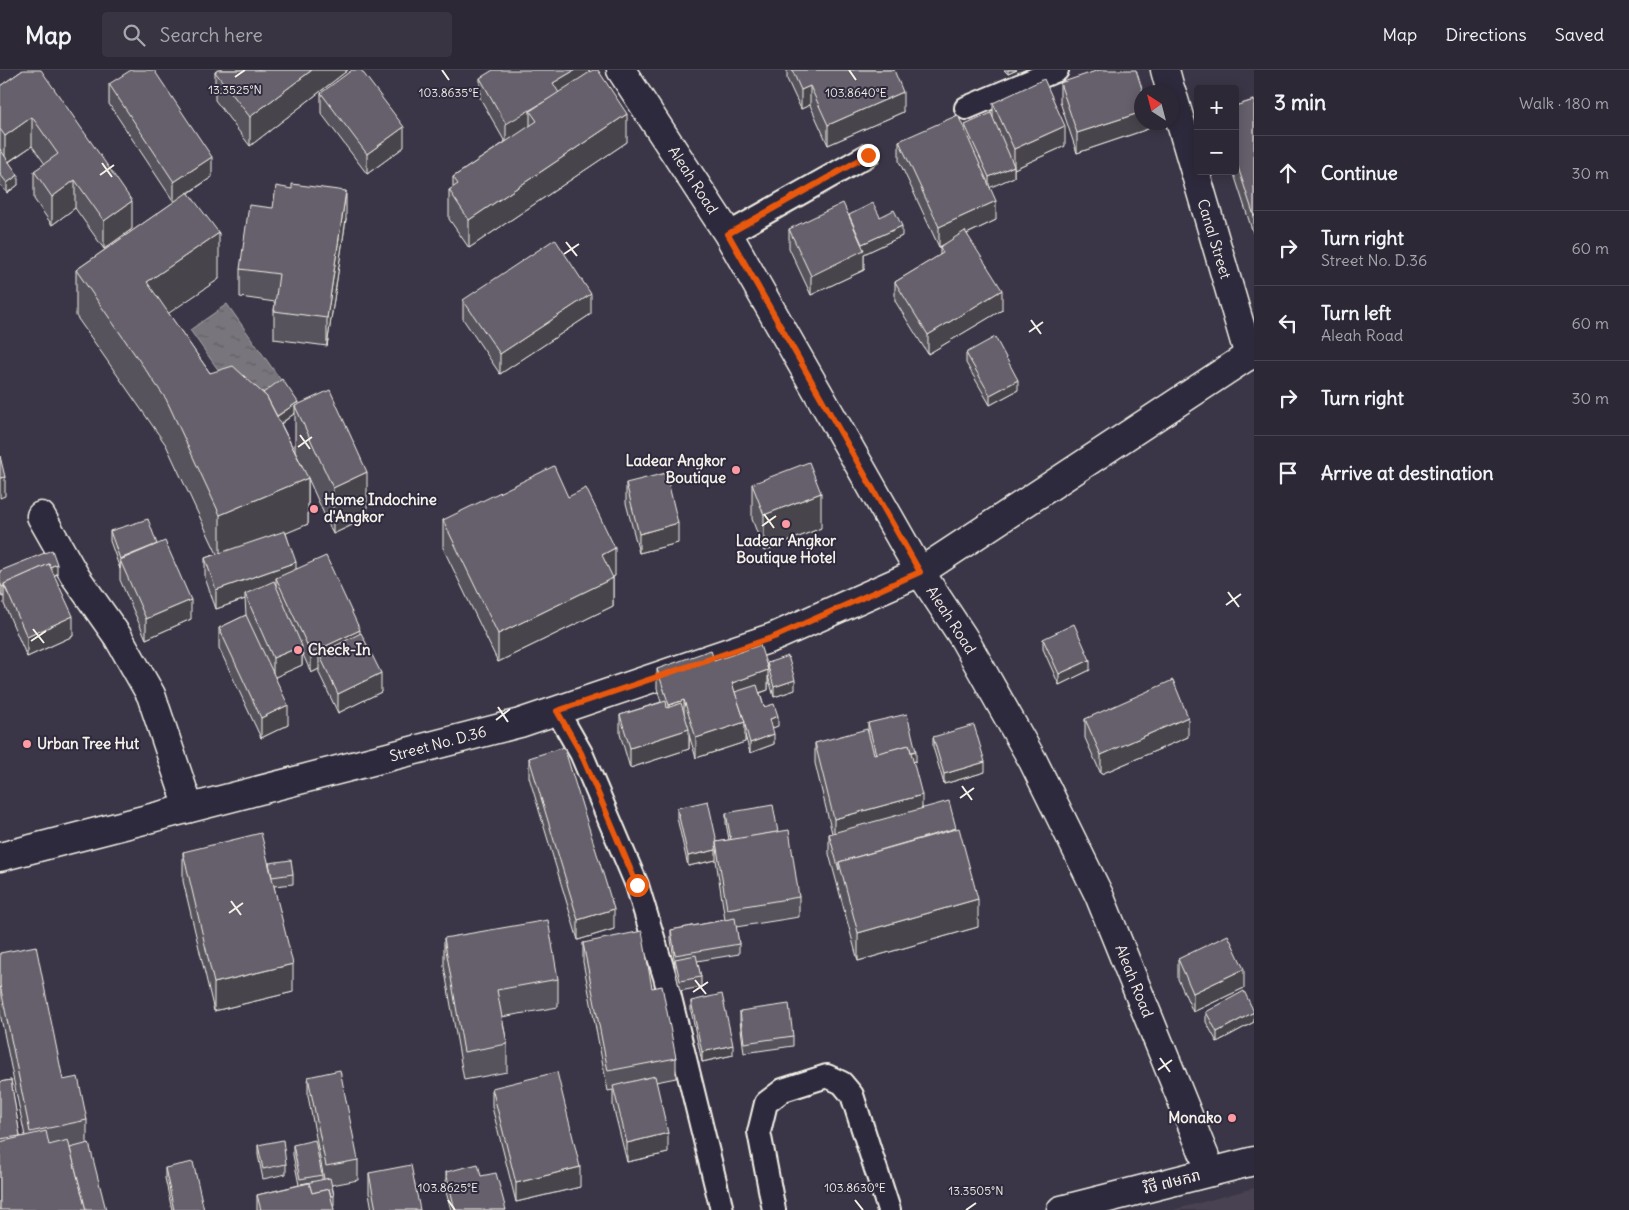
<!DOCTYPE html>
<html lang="en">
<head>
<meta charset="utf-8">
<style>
	:root { --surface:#2c2835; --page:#383441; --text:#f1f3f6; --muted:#a6a6ad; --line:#484450 }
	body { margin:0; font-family:Delius,"Noto Sans Khmer",sans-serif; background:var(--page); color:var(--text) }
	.controls { position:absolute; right:15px; top:15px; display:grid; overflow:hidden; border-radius:5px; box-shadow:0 2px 12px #0003 }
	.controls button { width:45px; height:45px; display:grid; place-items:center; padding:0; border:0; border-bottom:1px solid var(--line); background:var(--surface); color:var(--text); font:25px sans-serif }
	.compass { position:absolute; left:1134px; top:15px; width:45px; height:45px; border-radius:50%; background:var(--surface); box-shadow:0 2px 12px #0003; rotate:324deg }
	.stop { position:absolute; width:15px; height:15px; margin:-11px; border:4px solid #ea580c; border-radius:50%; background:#fff }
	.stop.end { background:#ea580c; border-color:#fff; box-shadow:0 1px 5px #0008 }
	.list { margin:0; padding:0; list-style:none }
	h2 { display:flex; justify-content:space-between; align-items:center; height:65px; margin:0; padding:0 20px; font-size:21px }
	h2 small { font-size:16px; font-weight:400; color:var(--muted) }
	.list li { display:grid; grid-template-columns:32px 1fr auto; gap:15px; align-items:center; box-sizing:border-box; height:75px; padding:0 20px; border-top:1px solid var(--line) }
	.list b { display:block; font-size:19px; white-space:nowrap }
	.list p { margin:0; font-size:16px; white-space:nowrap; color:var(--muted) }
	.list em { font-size:16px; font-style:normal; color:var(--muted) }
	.icon { flex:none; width:28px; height:28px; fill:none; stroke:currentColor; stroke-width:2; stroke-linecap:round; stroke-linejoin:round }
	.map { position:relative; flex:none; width:1254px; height:1140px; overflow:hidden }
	header { display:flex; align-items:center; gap:30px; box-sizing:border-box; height:70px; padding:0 25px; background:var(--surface); border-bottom:1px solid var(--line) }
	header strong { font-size:24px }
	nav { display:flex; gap:28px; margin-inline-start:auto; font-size:18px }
	.search { width:350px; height:45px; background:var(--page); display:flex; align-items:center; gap:12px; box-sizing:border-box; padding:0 18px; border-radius:5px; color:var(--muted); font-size:19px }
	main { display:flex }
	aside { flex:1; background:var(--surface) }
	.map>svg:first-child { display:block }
	.built { fill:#484352 }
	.water { fill:url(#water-ripples); stroke:#aaa6a7 }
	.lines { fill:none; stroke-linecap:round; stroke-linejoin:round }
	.lane-casing { stroke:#f4f1e8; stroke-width:26 }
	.street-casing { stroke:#f4f1e8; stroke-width:31 }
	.secondary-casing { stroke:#f4f1e8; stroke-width:31 }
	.lane { stroke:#2f2a3d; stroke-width:22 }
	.street { stroke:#2f2a3d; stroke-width:28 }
	.secondary { stroke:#2f2a3d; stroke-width:28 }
	.wall { fill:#57535d; stroke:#f4f1e8; fill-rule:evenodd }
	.shaded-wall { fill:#47444c; stroke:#f4f1e8 }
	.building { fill:#65616c; stroke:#f4f1e8 }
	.route { stroke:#ea580c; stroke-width:6 }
	.ticks { fill:none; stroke:#f4f1e8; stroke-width:2 }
	.poi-dot { fill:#ff9aa2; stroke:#2f2a3d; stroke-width:2 }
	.labels { text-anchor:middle; stroke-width:4; stroke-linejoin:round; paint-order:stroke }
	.street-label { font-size:15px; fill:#f4f1e8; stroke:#2f2a3d }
	.poi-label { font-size:15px; font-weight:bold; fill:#f4f1e8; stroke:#2f2a3d; text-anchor:start }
	.ticks-label { font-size:12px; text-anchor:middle; fill:#f4f1e8; stroke:#2f2a3d; stroke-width:4; stroke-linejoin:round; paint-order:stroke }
</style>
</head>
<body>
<header>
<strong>Map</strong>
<div class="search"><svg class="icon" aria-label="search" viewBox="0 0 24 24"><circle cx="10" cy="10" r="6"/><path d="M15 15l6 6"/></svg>Search here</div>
<nav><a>Map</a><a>Directions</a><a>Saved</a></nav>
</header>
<main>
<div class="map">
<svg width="1254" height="1140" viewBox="0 0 1254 1140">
	<defs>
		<pattern id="water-ripples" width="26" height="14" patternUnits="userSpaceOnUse" patternTransform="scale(1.25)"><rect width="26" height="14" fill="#78747b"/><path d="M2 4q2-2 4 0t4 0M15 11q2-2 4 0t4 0" fill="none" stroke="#636063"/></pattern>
	</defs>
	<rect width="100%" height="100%" fill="#3b3647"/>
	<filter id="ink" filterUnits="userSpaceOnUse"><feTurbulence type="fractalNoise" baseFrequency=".02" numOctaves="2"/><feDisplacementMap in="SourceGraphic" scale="10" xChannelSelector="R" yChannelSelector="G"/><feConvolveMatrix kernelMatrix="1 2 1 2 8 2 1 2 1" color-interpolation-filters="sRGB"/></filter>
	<g filter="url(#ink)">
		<!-- built -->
		<path class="built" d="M1254,1118v22h-81z"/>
		<!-- water -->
		<path class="water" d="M227,234l58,82 -37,26 -58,-82z"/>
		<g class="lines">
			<!-- lane casing -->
			<g class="lane-casing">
				<g id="lane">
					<path d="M966,38l91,-38"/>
					<path d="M728,164l140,-79"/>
					<path d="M557,641l24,42 56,132 28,92 57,233"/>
					<path d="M774,1140l-15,-78 7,-29 17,-13 44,-14 15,7 10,12 37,115"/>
				</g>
			</g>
			<!-- street casing -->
			<g class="street-casing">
				<g id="street">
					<path d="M621,0l107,164 192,338 43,65 70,124 66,134 112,277"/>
					<path d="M1165,0l6,22"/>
					<path d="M1172,23l77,263"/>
					<path d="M41,446l34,60 43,61 33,58 38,113"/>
					<path d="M0,787l520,-134 254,-86 146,-65 334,-220"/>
				</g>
			</g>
			<!-- secondary casing -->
			<g class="secondary-casing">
				<path id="secondary" d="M1061,1140l193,-49"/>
			</g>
			<!-- lane -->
			<use href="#lane" class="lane"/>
			<!-- street -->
			<use href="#street" class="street"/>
			<!-- secondary -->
			<use href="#secondary" class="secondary"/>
		</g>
		<!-- wall -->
		<g class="wall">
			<path d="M23,0l109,159 -28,20 -29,-41 -23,17 -18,-26v-28l11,-7 -13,-18 -23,16 9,23 -11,8 -7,-9v-98z"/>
			<path d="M218,0h130l-98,76 -35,-46v-28z"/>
			<path d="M589,0v3l38,69 -158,106 -20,-29v-29l4,-2v-11l52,-35 -25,-44v-20z"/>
			<path d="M787,0h107l9,42 -75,33 -18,-40 -9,4 -14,-30z"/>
			<path d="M1004,0h13l-9,4z"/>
			<path d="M1060,13l88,39v7l-71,24 -17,-51z"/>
			<path d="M109,14l103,93 -23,16 30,86 -51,34 42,60 88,32 69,113 -34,16 -25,-56v46l-22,9 10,36 64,65 21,58 -43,21 -19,-40v-4l-8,4 -9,-21v13l-27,12 13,48 -27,13 -42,-90v-20l27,-13 -1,-16 -29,10 -11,-31v-20l12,-4 -51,-109 -90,-129v-46l98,-68 -65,-98zM295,343v39l8,16 -22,-44z"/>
			<path d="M321,23l83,54 -37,27 -46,-61z"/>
			<path d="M1254,30v136l-21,-65h2v-65z"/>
			<path d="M993,33l72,43 -51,23v8l-24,10 6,33 -29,14 35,76 -74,44 -33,-53v-19l45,-27v-8l1,-1 -2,1 -40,-86v-20l66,-9v-7l28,-7z"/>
			<path d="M849,146l31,1 22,19 -38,18v16l-53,25 -22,-47v-19z"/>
			<path d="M346,149l-19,127 -53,-7v-28l1,-9 -35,-5v-28z"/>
			<path d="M463,230l128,14 -91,60 -37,-55z"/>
			<path d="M966,283l52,37 -28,15 -24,-42z"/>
			<path d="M626,413l52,60 -39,10 -13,-50z"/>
			<path d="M752,414l69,44 -57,23 -12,-32z"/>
			<path d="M568,427l47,79 -2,1v29l-115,56 -55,-114v-28z"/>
			<path d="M110,461l47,13 34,75 -45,20 -26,-59v-11l-10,-28z"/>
			<path d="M0,501l57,3 -3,2 19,60 -46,21 -23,-53v-8l-2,1 -2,-5z"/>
			<path d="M1043,569l47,31 -31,15 -16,-36z"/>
			<path d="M714,591l53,7v-5l28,27 -21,7 -6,-21v14l-8,3 4,14 14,19 -6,2 2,16 -24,9 -5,-18v7l-49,16 -7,-23v14l-59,19 -10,-34v-19l41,-13 -4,-14v-19z"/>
			<path d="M1085,649l103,18 -87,37 -16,-36z"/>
			<path d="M868,653l48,38 -3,1 9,46 56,119 -120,34 -29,-107v-20l3,-1 -17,-70v-20l53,-10z"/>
			<path d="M933,667l52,35 -41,12 -11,-37z"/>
			<path d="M529,688l85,171 -36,11 -49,-163z"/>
			<path d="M677,738l40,34 12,-2 -3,-17v-10l52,19 21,65v20l-63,10 3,17v10l-42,7 4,16v10l-21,4 -5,-22v-4l-4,-25v-10l54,-10 -9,-60 -28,6 -11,-48z"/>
			<path d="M183,782l86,11 24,11v10l-19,2 19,106 -79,19 -31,-130z"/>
			<path d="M444,868l114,41v28l-56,10 5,27v28l-43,8 -20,-114z"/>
			<path d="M583,873l69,45 24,70v20l-20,4 12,71 -41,9 -14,-56v-16l-5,1 -25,-129z"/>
			<path d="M0,883l63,127 24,40v23l-87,67v-128l11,-2 9,57 5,-1 -25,-123z"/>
			<path d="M1178,889l66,29 -51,24 -15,-33z"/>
			<path d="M691,931l42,54 -31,7 -11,-51z"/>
			<path d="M740,941l53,25v10l-49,7 -4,-32z"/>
			<path d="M1254,941v11l-37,20 -11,-20v-10z"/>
			<path d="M308,1007l50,83v20l-26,5 2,11v10h-1l1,4h-77v-15l42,-10 -6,-30v-10l29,30v5l2,-1 -16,-83z"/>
			<path d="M492,1018l88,99 -64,15 -24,-95z"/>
			<path d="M258,1075l28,19v10l-23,5 -5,-24z"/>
			<path d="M165,1098l39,42h-32l-7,-32z"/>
			<path d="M446,1102l35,4 25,34h-55l-5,-18z"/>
			<path d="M369,1103l51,37h-48l-3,-17z"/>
		</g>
		<!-- shaded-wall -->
		<g class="shaded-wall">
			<path d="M312,0h36l-98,76v-29z"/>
			<path d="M575,0h14v12l-59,29v19l-24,14v-20l47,-41z"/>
			<path d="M1008,0h9l-9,4z"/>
			<path d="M810,16v19l-9,4v-19z"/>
			<path d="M903,22v20l-75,33v-20z"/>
			<path d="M1142,42v10h6v7l-71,24v-20z"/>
			<path d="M627,44v28l-158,106v-28z"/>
			<path d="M32,47v29l-27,18v-28z"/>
			<path d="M1065,56v20l-51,23v-20z"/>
			<path d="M404,57v20l-37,27v-20z"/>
			<path d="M212,87v20l-38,25v-20z"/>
			<path d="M1014,96v11l-25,11v-11z"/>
			<path d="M18,105v10l-11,8v-10z"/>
			<path d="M75,110v28l-23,17v-28z"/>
			<path d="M346,121v28l-19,127v-28z"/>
			<path d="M132,131v28l-28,20v-28z"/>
			<path d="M996,131v19l-57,27v-20z"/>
			<path d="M902,156v10l-38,18v16l-53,25v-19l51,-32z"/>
			<path d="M219,163v46l-72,49v-46z"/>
			<path d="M1002,220v20l-74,44v-19z"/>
			<path d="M591,224v20l-91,60v-20z"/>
			<path d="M1018,310v10l-28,15v-10z"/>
			<path d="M298,332v8l-3,-4v7l-26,19v-10z"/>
			<path d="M367,402v46l-34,16v-46z"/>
			<path d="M5,407v19l-5,2v-20z"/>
			<path d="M308,408v46l-88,37v-46z"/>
			<path d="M821,423v35l-57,23v-36z"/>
			<path d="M678,453v20l-39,10v-19z"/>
			<path d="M157,475l-37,15v9v-10z"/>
			<path d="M615,478v28l-13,7v-28z"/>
			<path d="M296,492v19l-20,-3v10l-31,6v5l-29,10v-19z"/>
			<path d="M57,494v10l-49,20 -4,-8z"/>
			<path d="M613,508v28l-115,56v-28z"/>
			<path d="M4,516v10l-2,1v-10z"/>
			<path d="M191,530v19l-45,20v-20z"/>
			<path d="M73,546v20l-46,21v-20z"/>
			<path d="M360,560v19l-41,5v15l-8,4v-20z"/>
			<path d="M302,576v19l-29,13v-20z"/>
			<path d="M1090,590v10l-31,15v-11z"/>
			<path d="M768,600v20l-31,10 -5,-17z"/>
			<path d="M381,603v19l-43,21v-19z"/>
			<path d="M795,610v10l-21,7v-10z"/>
			<path d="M684,630v19l-15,5v-19z"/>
			<path d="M288,635v20l-27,13v-20z"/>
			<path d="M778,646v10l-8,3v-10z"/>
			<path d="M1188,647v20l-87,37v-19z"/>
			<path d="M745,652v20l-49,16v-20z"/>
			<path d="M689,659v20l-59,19v-20z"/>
			<path d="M774,664v10l-24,9v-10z"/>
			<path d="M916,681v10l-39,10v-10z"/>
			<path d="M985,692v10l-41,12v-10z"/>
			<path d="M922,725v20l-88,23v-19z"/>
			<path d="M716,780v10l-28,6v-10z"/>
			<path d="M978,829v28l-120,34v-28z"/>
			<path d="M614,839v20l-36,11v-20z"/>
			<path d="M293,894v28l-79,19v-28z"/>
			<path d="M1244,899v19l-51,24v-19z"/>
			<path d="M1254,942v10l-37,20v-10z"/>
			<path d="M733,975v10l-31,7v-10z"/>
			<path d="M668,1063v20l-41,9v-19z"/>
			<path d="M580,1097v20l-64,15v-19z"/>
		</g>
		<!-- building -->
		<g class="building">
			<path d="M23,0h18l91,131 -28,20 -29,-41 -23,17 -18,-26 24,-17 -26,-37 -27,19 -5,-7v-43z"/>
			<path d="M131,0h23l58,87 -38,25 -65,-98z"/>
			<path d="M218,0h94l-62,47 -35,-45z"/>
			<path d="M352,0h9l43,57 -37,27 -46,-61z"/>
			<path d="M493,0h82l-22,13 6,10 -53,31 -26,-46z"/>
			<path d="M593,0h5l29,44 -158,106 -20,-30 9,-6 -5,-7 84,-56 -7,-10z"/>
			<path d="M792,0h102l9,22 -75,33 -18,-39 -9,4z"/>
			<path d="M1099,0h37l7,22h-1v20l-65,21 -17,-50z"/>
			<path d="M1044,9l21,47 -51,23 -21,-46z"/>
			<path d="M1254,30v116l-19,-58v-52z"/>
			<path d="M991,43l23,53 -25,11 -24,-52z"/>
			<path d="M958,45l38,86 -57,26 -40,-86z"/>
			<path d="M0,79l18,26 -11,8 -7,-9z"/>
			<path d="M292,114l54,7 -19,127 -53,-7 5,-37 -39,-5 9,-64 24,3 3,-22 16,3z"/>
			<path d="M188,122l31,41 -72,49 63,91 23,-7 34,31 41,81 -88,37 -54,-116 -90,-129z"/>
			<path d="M843,133l21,47 -53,26 -22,-47z"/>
			<path d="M873,133l7,14 14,-7 8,16 -40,18 -13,-29z"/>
			<path d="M965,161l37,59 -74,45 -33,-53 48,-29 -3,-6z"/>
			<path d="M555,169l36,55 -91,60 -37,-54z"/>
			<path d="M995,267l23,43 -28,15 -24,-42z"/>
			<path d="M282,309l16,23 -21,14 -10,-19 -4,-4z"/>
			<path d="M330,320l37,82 -34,16 -38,-82z"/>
			<path d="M0,386l5,21 -5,1z"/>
			<path d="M809,392l12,31 -57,22 -12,-31z"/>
			<path d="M554,396l14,31 18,-9 29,60 -13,7 11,23 -115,56 -55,-114z"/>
			<path d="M666,403l12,50 -39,11 -13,-51z"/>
			<path d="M148,449l9,25 -37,15 -10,-28z"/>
			<path d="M285,461l11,31 -80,28 -11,-32z"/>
			<path d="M165,471l26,59 -45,19 -26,-59z"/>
			<path d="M52,480l5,14 -7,3 -1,-3 -45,20v2l-2,1 -2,-5v-11z"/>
			<path d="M326,486l34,74 -49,23 -35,-75z"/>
			<path d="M49,494l24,52 -46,21 -23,-53z"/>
			<path d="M274,511l28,65 -29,12 -28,-64z"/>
			<path d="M246,545l42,90 -27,13 -42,-90z"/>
			<path d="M1074,554l16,36 -31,14 -16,-35z"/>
			<path d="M361,563l20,40 -43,21 -19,-40z"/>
			<path d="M760,575l8,25 -36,13 13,39 -49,16 -12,-38 -15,5 -12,-36 54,-19 3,11z"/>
			<path d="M788,586l7,24 -21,7 -7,-24z"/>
			<path d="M1173,610l15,37 -87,38 -16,-36z"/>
			<path d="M757,615l7,22 10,-3 4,12 -8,3 4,15 -24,9 -5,-18v-3l-10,-30z"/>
			<path d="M666,631l1,7 14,-5 8,26 -59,19 -10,-33z"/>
			<path d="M907,644l9,37 -5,1 -2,-7 -33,9 -8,-31z"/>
			<path d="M974,655l11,37 -41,12 -11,-37z"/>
			<path d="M867,659l7,25 35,-9 13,50 -88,24 -19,-76z"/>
			<path d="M564,677l50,162 -36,11 -49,-162z"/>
			<path d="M708,731l9,41h-1v8l-28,6 -11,-48z"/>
			<path d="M949,731l7,27 -117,34v8l-10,-36z"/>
			<path d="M773,735l5,27 -47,8 -5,-27z"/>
			<path d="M959,758l19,71 -120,34 -19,-71z"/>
			<path d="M789,760l10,67 -72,12 -11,-67z"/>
			<path d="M261,763l32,131 -79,19 -31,-131z"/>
			<path d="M291,790l2,14 -21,3 -3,-14z"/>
			<path d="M735,848l4,26 -64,11 -4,-25z"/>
			<path d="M548,850l10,59 -61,11 10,54 -43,8 -20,-114z"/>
			<path d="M642,861l10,57 10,-2 14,72 -68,13 -25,-128z"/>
			<path d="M1228,865l16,34 -51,24 -15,-34z"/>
			<path d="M36,876l27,134 15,-3 9,43 -57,12 -30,-147v-32z"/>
			<path d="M696,885l5,22 -21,4 -5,-22z"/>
			<path d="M1244,921l10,21 -37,20 -11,-20z"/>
			<path d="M722,924l11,51 -31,7 -11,-51z"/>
			<path d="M789,934l4,32 -49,7 -4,-32z"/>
			<path d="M340,1000l18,90 -32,6 -18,-89z"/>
			<path d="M557,1002l23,95 -64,16 -24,-95z"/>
			<path d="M655,1006l13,57 -41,10 -14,-57z"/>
			<path d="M11,1010l9,56 -20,3v-57z"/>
			<path d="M46,1061l3,14 19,-5 18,70h-86v-68z"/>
			<path d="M283,1070l3,24 -23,5 -5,-24z"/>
			<path d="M315,1070l7,35 -22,4 -7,-34z"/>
			<path d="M89,1073l17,67h-20l-16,-62z"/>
			<path d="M193,1092l11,48h-30l-9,-42z"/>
			<path d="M478,1094l3,12 15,-3 10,37h-51l-9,-38z"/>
			<path d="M411,1095l9,45h-44l-7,-37z"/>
			<path d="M330,1108l4,18h-3l-2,-7 -17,4 -3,-10 -8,1z"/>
			<path d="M309,1113l3,10 17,-4 5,21h-73l-4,-15z"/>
		</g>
	</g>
	<g class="lines" filter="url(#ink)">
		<!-- route -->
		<path class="route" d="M637,815l-56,-132 -24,-42 217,-74 146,-65 -192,-338 140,-79"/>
	</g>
	<!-- ticks -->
	<path class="ticks" d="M442,0l7,10M849,0l7,10M235,7l10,-7M102,93l10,14M100,105l14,-10M566,172l11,14M564,184l15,-10M1031,250l10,14M1029,262l14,-10M300,365l10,14M298,377l14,-10M764,444l10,14M762,456l14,-10M1228,522l11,15M1226,535l15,-11M33,559l11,14M31,571l15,-10M498,637l10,15M496,650l14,-11M962,716l10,14M960,728l14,-10M231,831l10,14M229,843l14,-10M695,910l11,14M693,922l15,-10M1160,988l10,14M1158,1000l14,-10M448,1130l7,10M855,1130l8,10M966,1140l10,-7"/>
	<!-- markers -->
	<g class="poi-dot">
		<circle cx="736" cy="400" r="5"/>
		<circle cx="314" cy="439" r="5"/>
		<circle cx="786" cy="454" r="5"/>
		<circle cx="298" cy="580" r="5"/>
		<circle cx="27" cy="674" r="5"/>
		<circle cx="1232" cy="1048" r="5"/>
	</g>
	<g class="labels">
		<!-- street labels -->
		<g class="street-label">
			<text transform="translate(693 110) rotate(57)" y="5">Aleah Road</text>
			<text transform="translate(1214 169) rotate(73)" y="5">Canal Street</text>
			<text transform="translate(951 550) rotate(57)" y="5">Aleah Road</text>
			<text transform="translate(438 674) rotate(-15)" y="5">Street No. D.36</text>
			<text transform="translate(1134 911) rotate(68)" y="5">Aleah Road</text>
			<text transform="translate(1172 1112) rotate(-14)" y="5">វិថី ៧មករា</text>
		</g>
		<!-- poi labels -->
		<g class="poi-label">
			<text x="726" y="396" text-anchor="end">Ladear Angkor<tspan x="726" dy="17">Boutique</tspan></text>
			<text x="324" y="435">Home Indochine<tspan x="324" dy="17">d'Angkor</tspan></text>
			<text x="786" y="476" text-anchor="middle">Ladear Angkor<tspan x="786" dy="17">Boutique Hotel</tspan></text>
			<text x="308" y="585">Check-In</text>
			<text x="37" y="679">Urban Tree Hut</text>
			<text x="1222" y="1053" text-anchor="end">Monako</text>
		</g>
	</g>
	<g class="ticks-label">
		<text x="235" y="24">13.3525°N</text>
		<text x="449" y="27">103.8635°E</text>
		<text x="856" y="27">103.8640°E</text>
		<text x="448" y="1122">103.8625°E</text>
		<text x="855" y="1122">103.8630°E</text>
		<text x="976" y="1125">13.3505°N</text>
	</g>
</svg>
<div class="controls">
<button>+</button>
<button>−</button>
</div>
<svg class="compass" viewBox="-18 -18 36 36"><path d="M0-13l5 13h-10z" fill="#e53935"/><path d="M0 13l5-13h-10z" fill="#a6a6ad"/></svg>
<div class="stop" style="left:637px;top:815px"></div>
<div class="stop end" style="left:868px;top:85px"></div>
</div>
<aside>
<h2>3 min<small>Walk · 180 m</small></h2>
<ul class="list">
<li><svg class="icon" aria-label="ahead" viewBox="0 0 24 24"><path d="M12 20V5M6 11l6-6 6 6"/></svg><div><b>Continue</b></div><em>30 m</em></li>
<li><svg class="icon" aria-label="right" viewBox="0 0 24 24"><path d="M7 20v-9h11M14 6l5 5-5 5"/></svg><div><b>Turn right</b><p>Street No. D.36</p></div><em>60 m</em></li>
<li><svg class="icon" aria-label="left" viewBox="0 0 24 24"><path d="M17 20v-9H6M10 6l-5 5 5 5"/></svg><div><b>Turn left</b><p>Aleah Road</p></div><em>60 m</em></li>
<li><svg class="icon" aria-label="right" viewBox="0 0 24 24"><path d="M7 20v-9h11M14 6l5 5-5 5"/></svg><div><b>Turn right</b></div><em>30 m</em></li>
<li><svg class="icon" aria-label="arrive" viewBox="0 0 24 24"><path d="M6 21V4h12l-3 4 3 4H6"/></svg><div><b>Arrive at destination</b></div></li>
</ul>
</aside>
</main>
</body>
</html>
